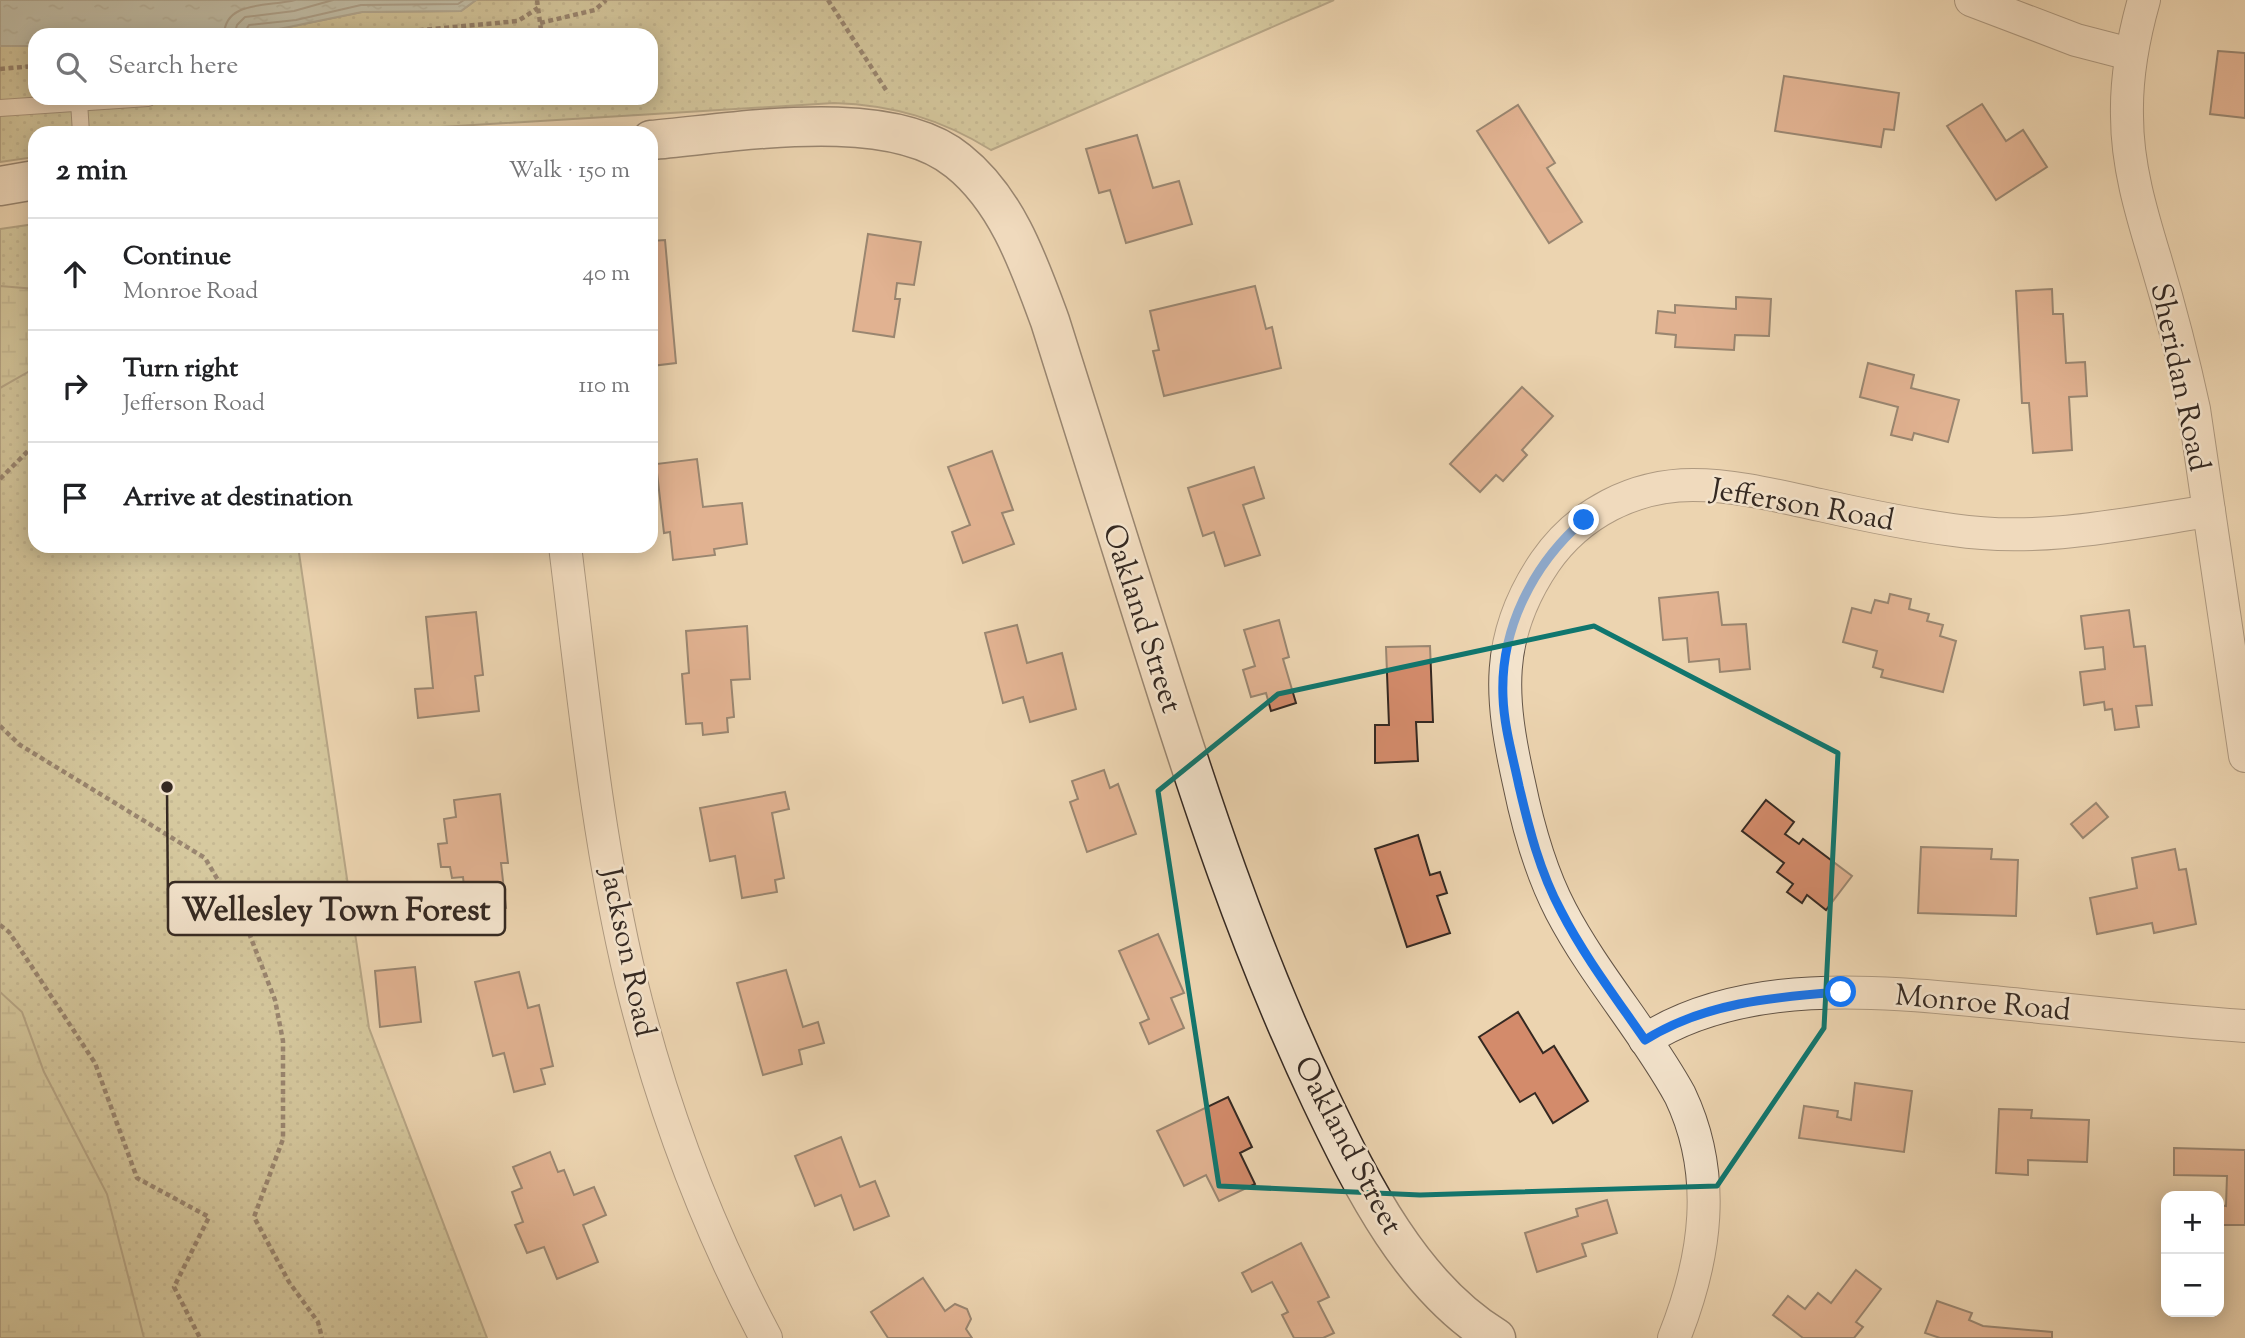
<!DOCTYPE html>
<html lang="en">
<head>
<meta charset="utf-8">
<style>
	:root { --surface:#fff; --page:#f2f2f2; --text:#202124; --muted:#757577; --line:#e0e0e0 }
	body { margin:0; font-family:"Sorts Mill Goudy",serif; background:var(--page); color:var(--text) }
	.controls { position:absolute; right:21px; bottom:21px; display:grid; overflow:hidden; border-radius:14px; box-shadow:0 4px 18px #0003 }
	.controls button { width:63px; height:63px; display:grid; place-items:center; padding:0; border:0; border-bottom:2px solid var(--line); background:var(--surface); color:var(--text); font:35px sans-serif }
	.stop { position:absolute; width:21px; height:21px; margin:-16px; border:5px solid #1a73e8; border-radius:50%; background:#fff }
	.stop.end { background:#1a73e8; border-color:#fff; box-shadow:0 2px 7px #0008 }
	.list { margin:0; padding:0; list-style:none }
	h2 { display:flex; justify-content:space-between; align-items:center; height:91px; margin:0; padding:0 28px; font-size:30px }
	h2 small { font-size:23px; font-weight:400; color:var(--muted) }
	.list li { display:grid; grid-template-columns:46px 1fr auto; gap:21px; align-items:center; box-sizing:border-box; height:112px; padding:0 28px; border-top:2px solid var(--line) }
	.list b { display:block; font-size:26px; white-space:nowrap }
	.list p { margin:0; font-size:23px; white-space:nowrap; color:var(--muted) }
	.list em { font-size:23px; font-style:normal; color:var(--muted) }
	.icon { flex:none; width:38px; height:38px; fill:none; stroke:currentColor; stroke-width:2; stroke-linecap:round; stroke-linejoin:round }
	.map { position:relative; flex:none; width:2245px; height:1338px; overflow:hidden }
	.search { position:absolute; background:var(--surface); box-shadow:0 4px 18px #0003; left:28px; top:28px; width:630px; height:77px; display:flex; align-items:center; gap:18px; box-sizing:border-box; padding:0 24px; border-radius:21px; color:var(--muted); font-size:26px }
	.panel { position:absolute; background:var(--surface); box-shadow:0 4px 18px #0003; left:28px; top:126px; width:630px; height:427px; border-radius:21px }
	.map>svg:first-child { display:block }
	.grass { fill:url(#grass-dots); stroke:#787256; stroke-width:2 }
	.wetland { fill:url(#wetland-marsh); stroke:#787256; stroke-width:2 }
	.water { fill:url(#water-ripples); stroke:#727e78; stroke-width:2 }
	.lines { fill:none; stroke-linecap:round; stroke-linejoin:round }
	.shore { stroke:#68706a; stroke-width:2 }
	.building { fill:#d38b6b; stroke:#352922; stroke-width:2 }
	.lane-casing { stroke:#635446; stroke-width:18 }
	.street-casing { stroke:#635446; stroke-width:34 }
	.secondary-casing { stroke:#352922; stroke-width:41 }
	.path { stroke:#352922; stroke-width:4.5; stroke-dasharray:5 3.5; stroke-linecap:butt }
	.lane { stroke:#f3e3cc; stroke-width:16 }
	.street { stroke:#f3e3cc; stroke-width:32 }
	.secondary { stroke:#f3e3cc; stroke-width:38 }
	.route { stroke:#1a73e8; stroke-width:9 }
	.marked { fill:none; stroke:#0f766e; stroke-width:5; stroke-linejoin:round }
	.labels { text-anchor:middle; stroke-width:5; stroke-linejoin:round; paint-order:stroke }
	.street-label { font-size:30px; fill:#352922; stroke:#f3e3cc }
	.leader { fill:none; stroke:#352922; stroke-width:2.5 }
	.callout-dot { fill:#352922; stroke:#f3e3cc; stroke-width:2.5 }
	.callout { fill:#f3e3cc; stroke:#352922; stroke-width:2.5 }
	.callout-label { font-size:32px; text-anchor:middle; font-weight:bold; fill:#352922 }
</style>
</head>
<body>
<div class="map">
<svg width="2245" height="1338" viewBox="0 0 2245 1338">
	<defs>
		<pattern id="grass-dots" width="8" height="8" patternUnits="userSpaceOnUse" patternTransform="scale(1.75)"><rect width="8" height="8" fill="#babc8a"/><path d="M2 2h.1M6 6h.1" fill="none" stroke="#989970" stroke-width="1.8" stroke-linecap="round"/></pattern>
		<pattern id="wetland-marsh" width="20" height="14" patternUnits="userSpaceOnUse" patternTransform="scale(1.75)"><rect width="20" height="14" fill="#babc8a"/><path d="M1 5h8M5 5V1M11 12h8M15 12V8" fill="none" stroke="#989970"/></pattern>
		<pattern id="water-ripples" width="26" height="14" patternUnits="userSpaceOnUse" patternTransform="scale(1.75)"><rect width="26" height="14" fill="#9ab7b2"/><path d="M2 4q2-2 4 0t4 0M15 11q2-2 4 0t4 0" fill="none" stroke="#7e9590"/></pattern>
	</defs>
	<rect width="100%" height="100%" fill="#ecd4b0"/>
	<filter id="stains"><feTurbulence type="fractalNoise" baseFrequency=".00286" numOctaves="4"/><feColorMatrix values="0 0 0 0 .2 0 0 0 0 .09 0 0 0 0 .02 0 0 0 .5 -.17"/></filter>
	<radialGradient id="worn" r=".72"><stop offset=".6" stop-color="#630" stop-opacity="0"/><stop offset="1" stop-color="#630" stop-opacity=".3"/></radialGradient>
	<!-- grass -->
	<g class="grass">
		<path d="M476,0h858l-343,150c-50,-31 -98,-45 -157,-47l-491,30h-308v24l-35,5v-116h35v52h616v-63h-464l87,-5 88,-18 99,-1z"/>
		<path d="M35,224v322h263l71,482 118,310h-487v-1109z"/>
	</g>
	<!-- wetland -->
	<g class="wetland">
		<path d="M0,286l35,3v79l-35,20z"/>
		<path d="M0,992l22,20 22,60 63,122 37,144h-144z"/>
	</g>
	<!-- water -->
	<path class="water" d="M0,0h476l-15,11 -99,1 -88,18 -87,5h-152v11h-35z"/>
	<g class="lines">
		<!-- shore -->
		<g class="shore">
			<path d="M224,35c1,-35 45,-28 71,-35"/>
			<path d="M234,35l3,-10 8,-8 49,-6 39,-11"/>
			<path d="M243,35l6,-10 47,-5 65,-15 97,-1 6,-4"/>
		</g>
	</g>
	<!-- building -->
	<g class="building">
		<path d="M2218,51l27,2v65l-35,-4z"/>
		<path d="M1784,76l115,17 -5,37 -10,-1 -3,18 -106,-16z"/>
		<path d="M1982,104l24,37 17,-11 24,37 -51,33 -49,-74z"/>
		<path d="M1518,105l37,58 -8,5 35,54 -33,21 -72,-112z"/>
		<path d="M1137,135l16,53 26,-7 13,43 -66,19 -16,-53 -11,3 -13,-44z"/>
		<path d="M868,234l53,8 -7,43 -17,-2 -2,16h5l-6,38 -41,-6z"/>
		<path d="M665,240l11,123 -25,3v-125z"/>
		<path d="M1255,286l11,43 6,-2 9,41 -117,28 -11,-45 6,-1 -9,-39z"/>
		<path d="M2052,289l1,25h10l3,49 19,-1 2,34 -18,1 3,53 -39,3 -4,-50h-7l-6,-112z"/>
		<path d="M1736,297l35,2 -2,37 -34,-1 -1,15 -59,-3 1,-12 -20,-2 2,-22 17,2v-8l61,4z"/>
		<path d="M1868,363l46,12 -3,13 48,12 -11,42 -34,-9 -2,7 -21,-5 7,-28 -38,-10z"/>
		<path d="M1522,387l31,29 -31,34 5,5 -24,26 -7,-6 -16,17 -30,-28z"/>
		<path d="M992,451l21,59 -11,3 12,31 -51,19 -11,-31 18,-7 -22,-58z"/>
		<path d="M697,459l6,48 39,-4 5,41 -33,5 1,6 -42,5 -3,-28 -6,1 -8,-69z"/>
		<path d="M1254,467l10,31 -21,7 17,50 -35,11 -11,-34 -11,4 -15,-48z"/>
		<path d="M1718,592l4,33 24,-1 4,45 -30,3 -1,-13 -30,3 -2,-24 -24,2 -4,-42z"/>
		<path d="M1890,594l21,5 -2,10 20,5 -2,7 16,4 -3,11 16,5 -13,51 -62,-15 2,-7 -10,-3 4,-16 -34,-9 9,-34 19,5 4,-13 13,3z"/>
		<path d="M2129,610l5,37 11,-1 7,59 -16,1 3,21 -24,3 -3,-21 -7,1 -1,-8 -20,3 -4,-33 25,-3 -2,-22 -18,2 -4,-33z"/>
		<path d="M476,612l7,63 -8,1 4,35 -61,7 -3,-29 18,-1 -7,-71z"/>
		<path d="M1279,620l10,37 -6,2 13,44 -25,8 -5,-18 -15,4 -8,-27 12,-4 -11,-36z"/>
		<path d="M1017,625l10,38 35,-10 14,56 -46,13 -7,-25 -20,6 -18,-70z"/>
		<path d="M747,626l3,53 -19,1 3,37 -7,1 1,14 -25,3 -1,-12 -16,1 -4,-50 7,-1 -3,-42z"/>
		<path d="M1430,646l3,76h-17l2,39 -43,2v-38h14l-3,-78z"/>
		<path d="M1104,770l6,18 8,-4 18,50 -49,18 -17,-50 8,-3 -6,-18z"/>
		<path d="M785,792l4,17 -17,4 12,65 -9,2 2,12 -35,6 -7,-42 -25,5 -10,-53z"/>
		<path d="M500,794l8,69h-7l5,45 -39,5 -4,-36 -11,1 -2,-11h-9l-3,-23 9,-1 -3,-24 12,-2 -2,-17z"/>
		<path d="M1766,800l28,22 -9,12 14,10 4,-5 49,37 -26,34 -19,-15 -5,8 -15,-11 6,-8 -16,-12 7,-9 -42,-32z"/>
		<path d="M2096,803l12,14 -25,21 -12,-14z"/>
		<path d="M1418,835l12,40 10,-3 7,21 -10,3 13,37 -43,14 -32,-98z"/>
		<path d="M1921,847l71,2 -1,10 27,1 -2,56 -98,-3z"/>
		<path d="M2175,849l4,21 7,-1 10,55 -42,9 -2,-10 -55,11 -7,-36 47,-10 -5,-30z"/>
		<path d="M1158,934l26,59 -13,5 13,30 -35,16 -9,-21 9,-4 -30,-68z"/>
		<path d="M415,967l6,55 -41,5 -5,-56z"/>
		<path d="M786,970l17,57 15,-5 6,21 -25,7 3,14 -39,11 -26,-92z"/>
		<path d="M519,972l9,36 11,-3 14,61 -12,3 4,15 -31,8 -10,-39 -11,3 -18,-74z"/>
		<path d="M1518,1012l25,41 11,-7 34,55 -35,22 -18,-30 -15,9 -41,-65z"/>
		<path d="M1855,1083l57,8 -8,61 -105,-14 5,-32 34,5 -1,6 14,3z"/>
		<path d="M1228,1097l24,50 -12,6 15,31 -36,17 -13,-26 -22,11 -27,-55z"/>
		<path d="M1999,1109l33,1 -1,8 58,2 -2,42 -59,-2v15l-32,-2z"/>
		<path d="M841,1137l19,50 15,-6 14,35 -35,14 -13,-35 -26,11 -20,-50z"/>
		<path d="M2174,1148l71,2v75h-26v-20l7,1 1,-30 -53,-1z"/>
		<path d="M550,1152l8,20 6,-2 10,25 20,-8 12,28 -23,10 15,37 -41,17 -13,-32 -17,6 -12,-28 8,-3 -11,-30 10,-4 -9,-21z"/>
		<path d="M1607,1200l10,33 -35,11 4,12 -49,16 -12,-39 53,-17 -2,-7z"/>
		<path d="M1301,1243l28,54 -11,5 16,31 -11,5h-29l-12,-23 6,-3 -16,-30 -20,10 -10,-19z"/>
		<path d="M1856,1270l25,19 -25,33 7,5 -9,11h-51l-30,-23 15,-19 17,13 13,-16 13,10z"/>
		<path d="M923,1278l22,33 10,-7 12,5 4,10 -5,10 6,9h-84l-17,-26z"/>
		<path d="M1937,1301l35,12 -3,7 14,6 69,6v6h-112l-15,-5z"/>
	</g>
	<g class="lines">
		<!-- lane casing -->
		<g class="lane-casing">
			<g id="lane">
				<path d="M79,102l2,31"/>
				<path d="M0,108l148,-10"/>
			</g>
		</g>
		<!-- street casing -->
		<g class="street-casing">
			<g id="street">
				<path d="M1971,0l105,40 54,14"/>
				<path d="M2144,0c-11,39 -18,76 -17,116 0,49 14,96 28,142 15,50 28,100 39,151l51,347"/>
				<path d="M565,546c18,145 32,293 66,435 30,123 76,246 135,357"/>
				<path d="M1645,1040c102,-65 242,-48 357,-37 81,8 162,18 243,23"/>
				<path d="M1674,1338c32,-80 44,-163 6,-243 -35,-64 -85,-119 -119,-184 -21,-40 -33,-84 -42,-128 -19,-85 -25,-146 26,-221 34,-49 89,-77 148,-77 43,0 85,11 127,20 44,10 88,19 133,25 86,13 171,-6 256,-19"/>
			</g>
		</g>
		<!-- secondary casing -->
		<g class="secondary-casing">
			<g id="secondary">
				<path d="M651,140c84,-7 239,-36 307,21 49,39 71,103 92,160 33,106 67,212 100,318 49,157 100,312 171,461 41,86 91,187 175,238"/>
				<path d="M0,186l35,-6"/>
			</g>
		</g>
		<!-- path -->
		<g class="path">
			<path d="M537,0l4,30 -2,5"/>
			<path d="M828,0l60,93"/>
			<path d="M540,23l55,-13 11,-10"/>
			<path d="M368,35l150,-14 20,-13"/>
			<path d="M0,69l35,-3"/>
			<path d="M0,479l35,-35"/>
			<path d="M0,726l20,19 185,113 44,75 26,67 8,41v98l-29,78 35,65 29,40 4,16"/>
			<path d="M0,925l9,7 86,131 42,115 72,39 -35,70 26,51"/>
		</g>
		<!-- lane -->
		<use href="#lane" class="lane"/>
		<!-- street -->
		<use href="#street" class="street"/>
		<!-- secondary -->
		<use href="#secondary" class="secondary"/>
	</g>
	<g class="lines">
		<!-- route -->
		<path class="route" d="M1584,520c-51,44 -84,109 -81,177 1,30 10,60 16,89 10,43 21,86 42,125 23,45 55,87 84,129 59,-37 127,-43 196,-48"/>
	</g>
	<!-- marked area -->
	<path d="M0 0H2245V1338H0ZM1594,626l244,127 -14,275 -107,158 -297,9 -201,-9 -61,-395 120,-97z" fill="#ecd4b0" fill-opacity=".55" fill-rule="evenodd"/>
	<path class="marked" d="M1594,626l244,127 -14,275 -107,158 -297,9 -201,-9 -61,-395 120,-97z"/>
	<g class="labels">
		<!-- street labels -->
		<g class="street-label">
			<text transform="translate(2181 377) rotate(78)" y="10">Sheridan Road</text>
			<text transform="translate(1803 504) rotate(10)" y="10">Jefferson Road</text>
			<text transform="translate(1143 618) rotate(72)" y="10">Oakland Street</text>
			<text transform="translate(629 952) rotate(78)" y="10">Jackson Road</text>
			<text transform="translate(1983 1002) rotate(5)" y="10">Monroe Road</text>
			<text transform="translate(1349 1145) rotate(62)" y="10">Oakland Street</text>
		</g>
	</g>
	<!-- callouts -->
	<path class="leader" d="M167 787L168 908"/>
	<circle class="callout-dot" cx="167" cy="787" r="7"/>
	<rect class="callout" x="168" y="882" width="337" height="53" rx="7"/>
	<g class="callout-label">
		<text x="336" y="920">Wellesley Town Forest</text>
	</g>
	<rect width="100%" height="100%" filter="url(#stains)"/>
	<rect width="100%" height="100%" fill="url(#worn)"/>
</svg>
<div class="controls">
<button>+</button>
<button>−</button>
</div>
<div class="stop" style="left:1841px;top:992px"></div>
<div class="stop end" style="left:1584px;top:520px"></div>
<div class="search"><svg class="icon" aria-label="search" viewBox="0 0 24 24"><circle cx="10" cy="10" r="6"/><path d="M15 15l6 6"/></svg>Search here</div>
<section class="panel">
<h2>2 min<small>Walk · 150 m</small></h2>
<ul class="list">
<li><svg class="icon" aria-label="ahead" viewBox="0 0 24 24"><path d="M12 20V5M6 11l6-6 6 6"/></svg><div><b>Continue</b><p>Monroe Road</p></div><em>40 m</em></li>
<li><svg class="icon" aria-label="right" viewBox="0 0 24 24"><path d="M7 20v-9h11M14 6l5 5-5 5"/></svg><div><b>Turn right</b><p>Jefferson Road</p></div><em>110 m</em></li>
<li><svg class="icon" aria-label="arrive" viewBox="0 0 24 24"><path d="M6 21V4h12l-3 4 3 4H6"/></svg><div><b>Arrive at destination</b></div></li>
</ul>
</section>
</div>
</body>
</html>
